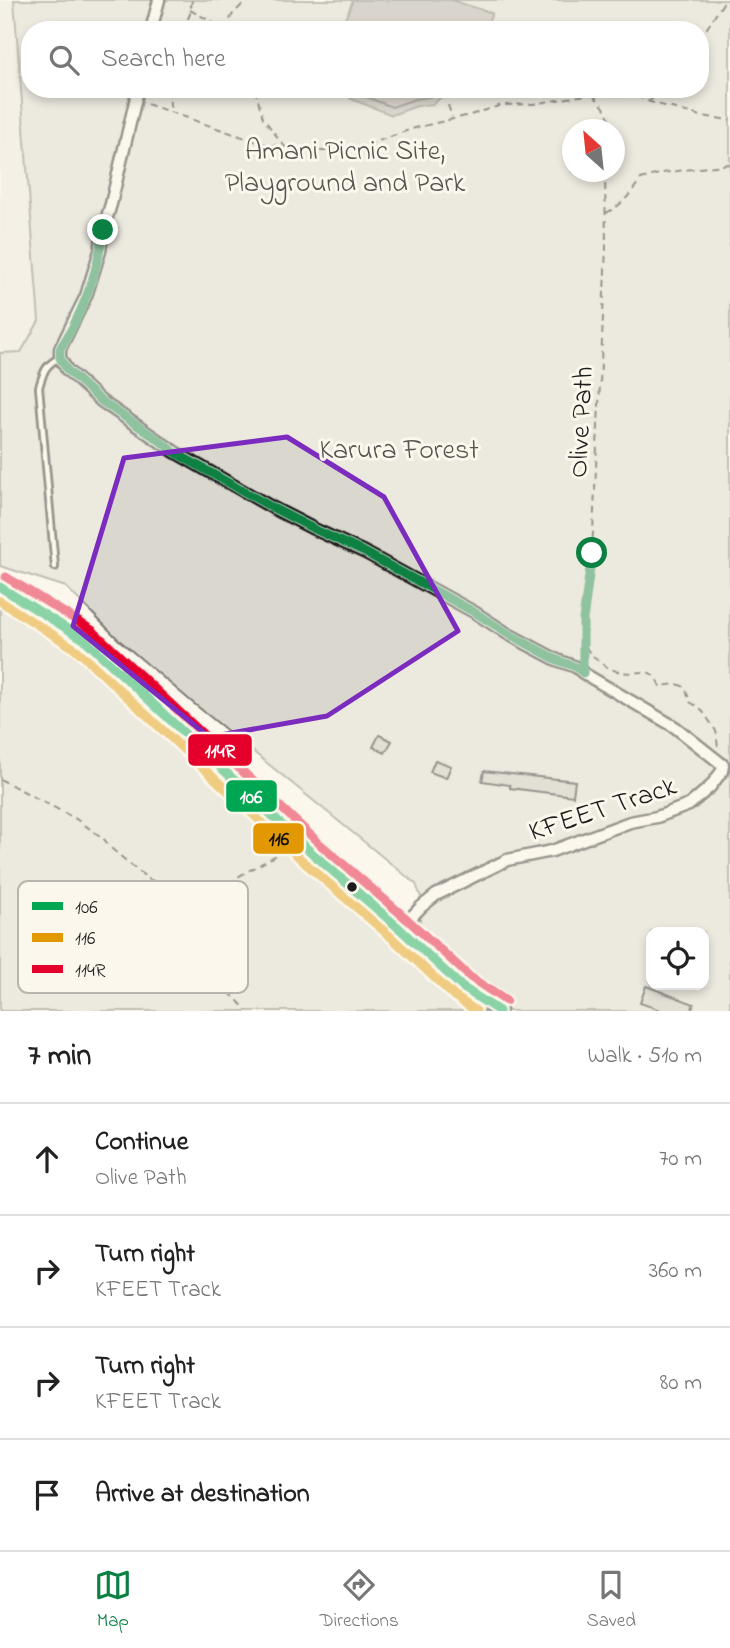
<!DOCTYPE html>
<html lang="en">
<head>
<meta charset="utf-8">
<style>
	:root { --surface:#fff; --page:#f2f2f2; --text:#222; --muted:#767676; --line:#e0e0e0; --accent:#0b8043 }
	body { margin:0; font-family:"Indie Flower",sans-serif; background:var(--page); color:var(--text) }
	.controls { position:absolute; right:21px; bottom:21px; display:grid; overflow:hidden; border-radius:14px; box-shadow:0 4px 10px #0003 }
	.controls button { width:63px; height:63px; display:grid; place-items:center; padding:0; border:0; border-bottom:2px solid var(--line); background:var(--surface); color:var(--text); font:35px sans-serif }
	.compass { position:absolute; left:562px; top:119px; width:63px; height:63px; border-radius:50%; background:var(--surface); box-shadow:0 4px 10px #0003; rotate:333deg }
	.stop { position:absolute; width:21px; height:21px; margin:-16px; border:5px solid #0b8043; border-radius:50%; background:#fff }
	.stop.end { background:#0b8043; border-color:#fff; box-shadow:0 2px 7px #0008 }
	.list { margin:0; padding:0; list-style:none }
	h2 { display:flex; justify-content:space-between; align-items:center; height:91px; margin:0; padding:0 28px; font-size:30px }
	h2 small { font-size:23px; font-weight:400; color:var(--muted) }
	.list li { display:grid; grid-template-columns:46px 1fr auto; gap:21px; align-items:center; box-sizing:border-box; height:112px; padding:0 28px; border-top:2px solid var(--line) }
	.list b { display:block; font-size:26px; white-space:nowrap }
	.list p { margin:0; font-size:23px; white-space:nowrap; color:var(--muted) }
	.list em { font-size:23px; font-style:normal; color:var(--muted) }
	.icon { flex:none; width:38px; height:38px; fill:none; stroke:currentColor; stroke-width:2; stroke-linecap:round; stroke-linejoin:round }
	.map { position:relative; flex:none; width:730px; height:1011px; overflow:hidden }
	.search { position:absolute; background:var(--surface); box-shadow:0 4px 10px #0003; left:21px; right:21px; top:21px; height:77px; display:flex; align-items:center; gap:18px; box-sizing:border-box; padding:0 24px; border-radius:28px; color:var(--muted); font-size:26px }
	.sheet { height:539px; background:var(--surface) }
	nav { display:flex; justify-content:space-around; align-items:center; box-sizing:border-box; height:98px; border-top:2px solid var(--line); background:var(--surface); font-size:19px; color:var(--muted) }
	nav a { display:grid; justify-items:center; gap:4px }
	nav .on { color:var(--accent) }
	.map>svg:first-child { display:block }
	.built { fill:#eae6dc }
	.green { fill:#dad7ce; stroke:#7b7a75; stroke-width:2; fill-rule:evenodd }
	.water { fill:#afaca5; stroke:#74726e; stroke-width:2 }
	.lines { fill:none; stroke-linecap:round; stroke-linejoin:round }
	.shore { stroke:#575653; stroke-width:2 }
	.building { fill:#c3c0b8; stroke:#1c1c1c; stroke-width:2 }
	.lane-casing { stroke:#1c1c1c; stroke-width:10 }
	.street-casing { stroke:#1c1c1c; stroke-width:15 }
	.secondary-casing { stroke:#1c1c1c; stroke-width:18 }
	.path { stroke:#1c1c1c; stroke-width:2; stroke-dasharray:7 5; stroke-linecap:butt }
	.lane { stroke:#fbf7ec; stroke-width:4.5 }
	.street { stroke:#fbf7ec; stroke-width:10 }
	.secondary { stroke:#fbf7ec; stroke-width:12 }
	.bus-1-casing { stroke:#fbf7ec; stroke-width:14 }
	.bus-2-casing { stroke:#fbf7ec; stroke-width:14 }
	.bus-3-casing { stroke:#fbf7ec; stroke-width:14 }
	.bus-1 { stroke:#00a651; stroke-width:9 }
	.bus-2 { stroke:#e19803; stroke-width:9 }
	.bus-3 { stroke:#e4002b; stroke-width:9 }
	.route { stroke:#0b8043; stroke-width:9 }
	.marked { fill:none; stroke:#7b2cbf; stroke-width:5; stroke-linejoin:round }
	.bus-dot { fill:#1c1c1c; stroke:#fbf7ec; stroke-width:2.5 }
	.labels { text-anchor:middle; stroke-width:6; stroke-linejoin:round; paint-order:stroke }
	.park-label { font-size:28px; fill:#555451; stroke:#fbf7ec }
	.street-label { font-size:28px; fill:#1c1c1c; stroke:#fbf7ec }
	.key { fill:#fbf7ec; stroke:#b8b5ae; stroke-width:2 }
	.key-label { font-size:19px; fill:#1c1c1c }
	.line-badge { stroke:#fbf7ec; stroke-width:2.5 }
	.badge-label { font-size:19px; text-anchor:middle; font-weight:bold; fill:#fff }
	.pale-badge-label { font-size:19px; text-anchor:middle; font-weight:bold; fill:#111 }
</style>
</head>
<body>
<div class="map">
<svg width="730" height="1011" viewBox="0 0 730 1011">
	<rect width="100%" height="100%" fill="#fbf7ec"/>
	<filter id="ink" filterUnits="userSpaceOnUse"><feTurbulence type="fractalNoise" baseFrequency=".0143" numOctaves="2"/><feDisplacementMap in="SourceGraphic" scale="14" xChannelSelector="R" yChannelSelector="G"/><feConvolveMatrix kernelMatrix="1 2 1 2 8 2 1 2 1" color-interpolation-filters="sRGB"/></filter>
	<g filter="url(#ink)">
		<!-- built -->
		<path class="built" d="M0,0h14l25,321 -18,31 -21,1z"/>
		<!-- green -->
		<g class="green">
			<path d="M14,0h716v1011h-221l-91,-71 4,-40 -6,-16 -224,-182 -73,-62 -53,-53 -66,-21v-213l21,-1 18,-31zM30,30h670v59h-670zM572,130h42v42h-42zM651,932h53v53h-53z"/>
			<path d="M0,586l88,53 328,302 67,57 22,13h-505z"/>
		</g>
		<!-- water -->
		<g class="water">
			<path d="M353,0h98l41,13 -7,17h-150l12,-15z"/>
			<path d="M343,89h108l-18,15 -16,2 -25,9 -41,-16z"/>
		</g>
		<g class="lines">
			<!-- shore -->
			<path class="shore" d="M352,89l4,4 36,14 23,-8 15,-2 10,-8"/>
		</g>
		<!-- building -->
		<g class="building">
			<path d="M379,735l13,6 -7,12 -12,-6z"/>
			<path d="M435,760l16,6 -5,12 -16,-6z"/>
			<path d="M484,771l91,10 -2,15 -63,-8v-3l-28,-4z"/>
			<path d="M646,986l48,18 -3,7h-28l-23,-8z"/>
		</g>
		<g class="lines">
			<!-- lane casing -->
			<g class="lane-casing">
				<path id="lane" d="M55,567l-16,-180c5,-15 5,-21 20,-29"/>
			</g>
			<!-- street casing -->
			<g class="street-casing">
				<g id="street">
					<path d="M151,30l8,-30"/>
					<path d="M138,89l-27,115 -8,26 -3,21 -14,45 -26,53v9l7,12 34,31 74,51 98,56 41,21 52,24 108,59 34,22 49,26 19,7 7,6 92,54 48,38 -1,6 -12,16 -21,18 -32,12 -27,5 -78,29 -45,9 -71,35 -15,12 -21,22"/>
				</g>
			</g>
			<!-- secondary casing -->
			<g class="secondary-casing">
				<path id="secondary" d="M0,587l85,53 228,214 87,75 62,58 37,24"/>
			</g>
			<!-- path -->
			<g class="path">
				<path d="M190,10l22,12 7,8"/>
				<path d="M183,30l7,-16 2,-14"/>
				<path d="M224,30l9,-16 14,-14"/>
				<path d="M700,39l25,-39"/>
				<path d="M168,89l3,22"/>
				<path d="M255,89l8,29 22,29"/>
				<path d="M593,95c9,9 20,20 15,35"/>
				<path d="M650,101l10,-12"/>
				<path d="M147,104l113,39 52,8h26l29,-6 48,-17 55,-13 32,-10 31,-1 59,-10 45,2 13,6 51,14 29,4"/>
				<path d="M448,105l4,12"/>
				<path d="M606,213c18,-9 24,-19 35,-34l21,-6 68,-9"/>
				<path d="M585,647c10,12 21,23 37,25 19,4 28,-9 38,14l17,-2 8,3 5,15 8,5 6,6 12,18 2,17"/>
				<path d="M583,658v-38l9,-67 9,-190 5,-117 -1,-74"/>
				<path d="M0,779l76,40 27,19 9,11 36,30 26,10 20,5h27c-3,5 -6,10 -8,15 -6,22 -2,58 11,77 6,9 16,15 22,25"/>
				<path d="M221,893l15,-15 53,-30"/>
			</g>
			<!-- lane -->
			<use href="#lane" class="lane"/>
			<!-- street -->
			<use href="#street" class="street"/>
			<!-- secondary -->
			<use href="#secondary" class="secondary"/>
			<!-- bus-1 casing -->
			<g class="bus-1-casing">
				<path id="bus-1" d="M0,587l85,53 228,214 87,75 62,58 37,24"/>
			</g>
			<!-- bus-2 casing -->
			<g class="bus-2-casing">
				<path id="bus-2" d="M0,601l77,49 228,213 87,75 62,58 22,15"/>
			</g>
			<!-- bus-3 casing -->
			<g class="bus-3-casing">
				<path id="bus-3" d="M6,577l86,53 229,215 87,75 62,57 36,24"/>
			</g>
			<!-- bus-1 -->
			<use href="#bus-1" class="bus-1"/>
			<!-- bus-2 -->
			<use href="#bus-2" class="bus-2"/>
			<!-- bus-3 -->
			<use href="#bus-3" class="bus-3"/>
		</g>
	</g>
	<g class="lines" filter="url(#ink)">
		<!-- route -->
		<path class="route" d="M103,230c-5,42 -21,84 -43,119v9l7,12 34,31 58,39 15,12 99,56 41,21 52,24 108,59 35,22 48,26 19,7 7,6v-53l9,-67"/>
	</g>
	<!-- marked area -->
	<path d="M0 0H730V1011H0ZM287,437l97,60 74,134 -131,85 -118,21 -136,-111 51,-168z" fill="#fbf7ec" fill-opacity=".55" fill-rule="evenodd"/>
	<path class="marked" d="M287,437l97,60 74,134 -131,85 -118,21 -136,-111 51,-168z"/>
	<!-- markers -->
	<circle class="bus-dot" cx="352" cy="887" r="6"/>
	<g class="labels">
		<!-- park labels -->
		<g class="park-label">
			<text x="345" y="159">Amani Picnic Site,<tspan x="345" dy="32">Playground and Park</tspan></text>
			<text x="399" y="458">Karura Forest</text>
		</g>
		<!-- street labels -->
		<g class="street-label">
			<text transform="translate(579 422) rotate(-87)" y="10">Olive Path</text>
			<text transform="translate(602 807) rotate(-18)" y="10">KFEET Track</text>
		</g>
	</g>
	<!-- legend -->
	<rect x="18" y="881" width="230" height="112" rx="10" class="key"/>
	<rect x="32" y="902" width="31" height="8" fill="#00a651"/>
	<rect x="32" y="933" width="31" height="9" fill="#e19803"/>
	<rect x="32" y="965" width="31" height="8" fill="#e4002b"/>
	<g class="key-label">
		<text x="75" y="913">106</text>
		<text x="75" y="944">116</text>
		<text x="75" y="976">114R</text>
	</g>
	<g class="line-badge">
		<rect x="187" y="733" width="66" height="34" rx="7" fill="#e4002b"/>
		<rect x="225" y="779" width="53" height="34" rx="7" fill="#00a651"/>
		<rect x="252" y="822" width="53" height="33" rx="7" fill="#e19803"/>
	</g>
	<g class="badge-label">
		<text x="220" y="757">114R</text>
		<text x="251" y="803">106</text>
	</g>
	<g class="pale-badge-label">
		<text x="279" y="845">116</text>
	</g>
</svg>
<div class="controls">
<button><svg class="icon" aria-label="locate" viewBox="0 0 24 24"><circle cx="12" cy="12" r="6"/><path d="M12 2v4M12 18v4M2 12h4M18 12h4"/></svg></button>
</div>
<svg class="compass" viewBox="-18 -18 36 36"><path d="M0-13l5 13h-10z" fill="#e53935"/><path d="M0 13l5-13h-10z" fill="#767676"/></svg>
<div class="stop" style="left:592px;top:553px"></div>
<div class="stop end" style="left:103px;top:230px"></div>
<div class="search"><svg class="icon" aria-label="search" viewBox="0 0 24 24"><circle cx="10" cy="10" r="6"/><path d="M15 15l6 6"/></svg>Search here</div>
</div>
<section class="sheet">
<h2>7 min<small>Walk · 510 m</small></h2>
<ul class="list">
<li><svg class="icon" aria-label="ahead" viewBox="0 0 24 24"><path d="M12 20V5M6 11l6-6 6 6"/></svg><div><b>Continue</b><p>Olive Path</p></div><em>70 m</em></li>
<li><svg class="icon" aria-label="right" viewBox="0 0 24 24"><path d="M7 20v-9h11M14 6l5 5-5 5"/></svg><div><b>Turn right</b><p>KFEET Track</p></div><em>360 m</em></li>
<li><svg class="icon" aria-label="right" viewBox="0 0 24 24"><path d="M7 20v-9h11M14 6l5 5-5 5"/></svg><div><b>Turn right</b><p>KFEET Track</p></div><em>80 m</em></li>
<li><svg class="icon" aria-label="arrive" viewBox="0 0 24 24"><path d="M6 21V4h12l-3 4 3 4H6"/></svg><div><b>Arrive at destination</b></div></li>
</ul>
</section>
<nav>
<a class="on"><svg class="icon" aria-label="map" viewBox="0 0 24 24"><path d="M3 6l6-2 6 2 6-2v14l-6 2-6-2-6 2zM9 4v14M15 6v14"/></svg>Map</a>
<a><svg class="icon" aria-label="directions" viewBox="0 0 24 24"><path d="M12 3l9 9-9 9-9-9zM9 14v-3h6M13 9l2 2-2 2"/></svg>Directions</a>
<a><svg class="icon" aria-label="saved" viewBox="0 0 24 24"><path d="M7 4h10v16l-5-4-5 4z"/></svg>Saved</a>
</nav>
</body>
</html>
